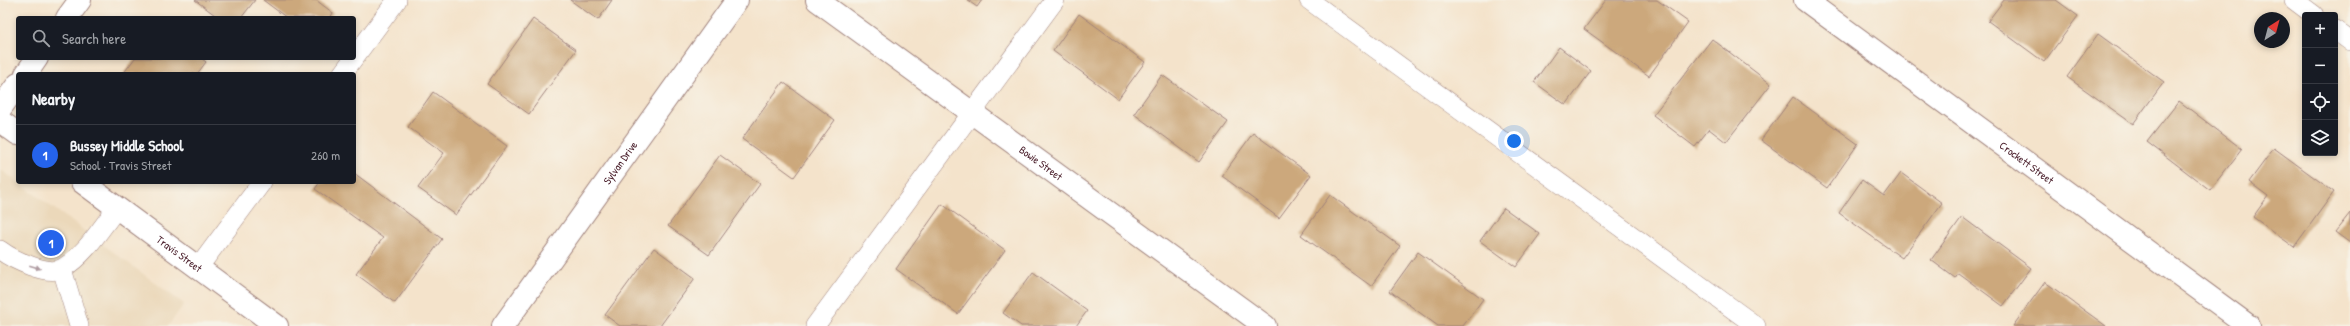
<!DOCTYPE html>
<html lang="en">
<head>
<meta charset="utf-8">
<style>
	:root { --surface:#171b24; --page:#20242c; --text:#f1f3f6; --muted:#9ea1a6; --line:#363941; --accent:#2563eb }
	body { margin:0; font-family:"Patrick Hand",sans-serif; background:var(--page); color:var(--text) }
	.controls { position:absolute; right:12px; top:12px; display:grid; overflow:hidden; border-radius:4px; box-shadow:0 2px 6px #0003 }
	.controls button { width:36px; height:36px; display:grid; place-items:center; padding:0; border:0; border-bottom:1px solid var(--line); background:var(--surface); color:var(--text); font:20px sans-serif }
	.compass { position:absolute; left:2254px; top:12px; width:36px; height:36px; border-radius:50%; background:var(--surface); box-shadow:0 2px 6px #0003; rotate:36deg }
	.you { position:absolute; left:1514px; top:141px; width:14px; height:14px; margin:-10px; border:3px solid #fff; border-radius:50%; background:#1a73e8; box-shadow:0 0 0 6px #1a73e833 }
	.badge { display:grid; place-items:center; width:26px; height:26px; border-radius:50%; background:var(--accent); color:#fff; font-size:13px; font-weight:700 }
	.pin { position:absolute; translate:-50% -50%; border:2px solid #fff; box-shadow:0 1px 4px #0006 }
	.list { margin:0; padding:0; list-style:none }
	h2 { display:flex; justify-content:space-between; align-items:center; height:52px; margin:0; padding:0 16px; font-size:17px }
	h2 small { font-size:13px; font-weight:400; color:var(--muted) }
	.list li { display:grid; grid-template-columns:26px 1fr auto; gap:12px; align-items:center; box-sizing:border-box; height:60px; padding:0 16px; border-top:1px solid var(--line) }
	.list b { display:block; font-size:15px; white-space:nowrap }
	.list p { margin:0; font-size:13px; white-space:nowrap; color:var(--muted) }
	.list em { font-size:13px; font-style:normal; color:var(--muted) }
	.icon { flex:none; width:22px; height:22px; fill:none; stroke:currentColor; stroke-width:2; stroke-linecap:round; stroke-linejoin:round }
	.map { position:relative; flex:none; width:2350px; height:326px; overflow:hidden }
	.search { position:absolute; background:var(--surface); box-shadow:0 2px 6px #0003; left:16px; top:16px; width:340px; height:44px; display:flex; align-items:center; gap:10px; box-sizing:border-box; padding:0 14px; border-radius:4px; color:var(--muted); font-size:15px }
	.panel { position:absolute; background:var(--surface); box-shadow:0 2px 6px #0003; left:16px; top:72px; width:340px; height:112px; border-radius:4px }
	.map>svg:first-child { display:block }
	.built { fill:#ebd8ba }
	.building { fill:#cca87c }
	.lines { fill:none; stroke-linecap:round; stroke-linejoin:round }
	.service-casing { stroke:#9f817b; stroke-width:20 }
	.minor-casing { stroke:#9f817b; stroke-width:24 }
	.tertiary-casing { stroke:#9f817b; stroke-width:24 }
	.service { stroke:#fff; stroke-width:19 }
	.minor { stroke:#fff; stroke-width:22 }
	.tertiary { stroke:#fff; stroke-width:22 }
	.oneway { fill:#ae9aa0 }
	.labels { text-anchor:middle; stroke-width:3; stroke-linejoin:round; paint-order:stroke }
	.street-label { font-size:11px; fill:#4a1f2b; stroke:#f7f3e8 }
</style>
</head>
<body>
<div class="map">
<svg width="2350" height="326" viewBox="0 0 2350 326">
	<rect width="100%" height="100%" fill="#f7f3e8"/>
	<filter id="ink" filterUnits="userSpaceOnUse"><feTurbulence type="fractalNoise" baseFrequency=".025" numOctaves="2"/><feDisplacementMap in="SourceGraphic" scale="8" xChannelSelector="R" yChannelSelector="G"/><feConvolveMatrix kernelMatrix="1 2 1 2 8 2 1 2 1" color-interpolation-filters="sRGB"/></filter>
	<filter id="wash" filterUnits="userSpaceOnUse"><feTurbulence type="fractalNoise" baseFrequency=".012" numOctaves="4" result="noise"/><feDisplacementMap in="SourceGraphic" scale="16" xChannelSelector="R" yChannelSelector="G"/><feGaussianBlur stdDeviation="0.9" result="paint"/><feColorMatrix in="noise" values="0 0 0 0 0 0 0 0 0 0 0 0 0 0 0 0 0 1.4 0 .05"/><feComposite in="paint" operator="in"/></filter>
	<g filter="url(#wash)">
		<rect width="100%" height="100%" fill="#f4e3cb"/>
		<!-- built -->
		<path class="built" d="M0,169l184,135 -16,22h-168z"/>
		<g id="blocks">
			<!-- building -->
			<g class="building">
				<path d="M195,0h60l-14,18h-22z"/>
				<path d="M263,0h53l17,13 -3,5h-43z"/>
				<path d="M570,0h42l-14,20z"/>
				<path d="M967,0h15l-5,7z"/>
				<path d="M1606,0h51l31,22 -39,54 -65,-47z"/>
				<path d="M2004,0h52l22,16 -34,46 -56,-41z"/>
				<path d="M1079,14l66,48 -27,37 -65,-48z"/>
				<path d="M533,19l43,31 -47,64 -42,-30z"/>
				<path d="M2098,34l66,48 -31,42 -66,-47z"/>
				<path d="M1712,39l59,45 -45,58 -17,-13 -14,18 -42,-32z"/>
				<path d="M1559,47l32,24 -25,34 -32,-23z"/>
				<path d="M135,58h66l5,4 -9,12h-74z"/>
				<path d="M1162,75l66,47 -29,40 -65,-48z"/>
				<path d="M783,82l52,38 -41,57 -52,-38z"/>
				<path d="M433,92l74,54 -51,69 -38,-27 26,-35 -36,-26z"/>
				<path d="M1793,97l65,47 -31,44 -66,-48z"/>
				<path d="M2179,101l63,48 -32,41 -63,-48z"/>
				<path d="M1253,133l58,42 -32,43 -57,-42z"/>
				<path d="M2274,148l60,44 -40,55 -41,-30 15,-21 -19,-14z"/>
				<path d="M720,155l40,29 -51,71 -41,-29z"/>
				<path d="M354,173l88,66 -47,64 -39,-29 27,-36 -68,-49 5,-7h34z"/>
				<path d="M1901,173l41,30 -40,55 -63,-45 23,-33 22,16z"/>
				<path d="M1330,195l70,51 -29,40 -70,-51z"/>
				<path d="M942,204l63,46 -47,64 -62,-45z"/>
				<path d="M1504,208l36,26 -24,33 -36,-26z"/>
				<path d="M2350,213v30l-15,-11z"/>
				<path d="M1962,217l69,51 -28,38 -45,-33 -3,5 -24,-18z"/>
				<path d="M654,248l41,30 -35,48h-40l-15,-11z"/>
				<path d="M1418,252l65,47 -20,27h-25l-48,-35z"/>
				<path d="M1033,272l54,39 -11,15h-55l-18,-13z"/>
				<path d="M2045,282l61,44h-93z"/>
			</g>
		</g>
	</g>
	<g filter="url(#ink)">
		<use href="#blocks" fill-opacity="0" stroke="#9f817b" stroke-width="1"/>
		<g class="lines">
			<!-- service casing -->
			<g class="service-casing">
				<g id="service">
					<path d="M1309,0l447,326"/>
					<path d="M2294,0l20,15"/>
					<path d="M2335,30l15,11"/>
					<path d="M342,74l55,-74"/>
					<path d="M0,250c12,9 48,27 63,18 22,-13 38,-40 54,-60"/>
					<path d="M198,268l64,-86"/>
					<path d="M62,269l17,57"/>
					<path d="M815,326l240,-326"/>
				</g>
			</g>
			<!-- minor casing -->
			<g class="minor-casing">
				<g id="minor">
					<path id="s1" d="M817,0l448,326"/>
					<path id="s2" d="M1805,0l444,326"/>
					<path d="M67,18l13,-18"/>
					<path d="M26,74l11,-16"/>
					<path d="M0,109l18,-25"/>
				</g>
			</g>
			<!-- tertiary casing -->
			<g class="tertiary-casing">
				<g id="tertiary">
					<path d="M0,121l18,13"/>
					<path id="s3" d="M82,182l195,144"/>
					<path id="s4" d="M503,326l234,-326"/>
				</g>
			</g>
			<!-- service -->
			<use href="#service" class="service"/>
			<!-- minor -->
			<use href="#minor" class="minor"/>
			<!-- tertiary -->
			<use href="#tertiary" class="tertiary"/>
		</g>
		<!-- one-way arrows -->
		<defs><path id="oneway-solid" d="M-6-.8H1V-3.2L6.5 0L1 3.2V.8H-6Z"/></defs>
		<use class="oneway" href="#oneway-solid" transform="translate(35 267) rotate(17)"/>
	</g>
	<g class="labels">
		<!-- street labels -->
		<g class="street-label">
			<text dy="4" stroke="none"><textPath href="#s4" startOffset="201">Sylvan Drive</textPath></text>
			<text dy="4" stroke="none"><textPath href="#s1" startOffset="277">Bowie Street</textPath></text>
			<text dy="4" stroke="none"><textPath href="#s2" startOffset="275">Crockett Street</textPath></text>
			<text dy="4" stroke="none"><textPath href="#s3" startOffset="121">Travis Street</textPath></text>
		</g>
	</g>
</svg>
<div class="controls">
<button>+</button>
<button>−</button>
<button><svg class="icon" aria-label="locate" viewBox="0 0 24 24"><circle cx="12" cy="12" r="6"/><path d="M12 2v4M12 18v4M2 12h4M18 12h4"/></svg></button>
<button><svg class="icon" aria-label="layers" viewBox="0 0 24 24"><path d="M12 4l9 5-9 5-9-5zM3 14l9 5 9-5"/></svg></button>
</div>
<svg class="compass" viewBox="-18 -18 36 36"><path d="M0-13l5 13h-10z" fill="#e53935"/><path d="M0 13l5-13h-10z" fill="#9ea1a6"/></svg>
<div class="you"></div>
<div class="pin badge" style="left:51px;top:243px">1</div>
<div class="search"><svg class="icon" aria-label="search" viewBox="0 0 24 24"><circle cx="10" cy="10" r="6"/><path d="M15 15l6 6"/></svg>Search here</div>
<section class="panel">
<h2>Nearby<small></small></h2>
<ul class="list">
<li><span class="badge">1</span><div><b>Bussey Middle School</b><p>School · Travis Street</p></div><em>260 m</em></li>
</ul>
</section>
</div>
</body>
</html>
